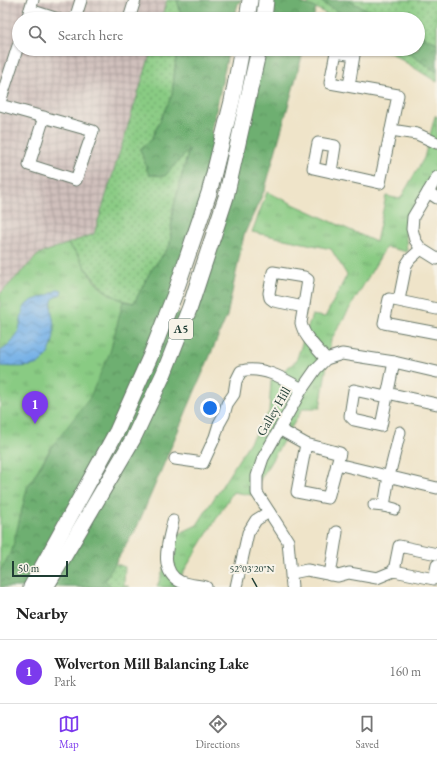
<!DOCTYPE html>
<html lang="en">
<head>
<meta charset="utf-8">
<style>
	:root { --surface:#fff; --page:#f2f2f2; --text:#222; --muted:#767676; --line:#e0e0e0; --accent:#7c3aed }
	body { margin:0; font-family:"EB Garamond",serif; background:var(--page); color:var(--text) }
	.scale { position:absolute; left:12px; bottom:10px; width:56px; box-sizing:border-box; padding-left:4px; border:2px solid #1f3d34; border-top:0; font-size:11px; line-height:14px; white-space:nowrap; color:#1f3d34; -webkit-text-stroke:3px #f7f3e8; paint-order:stroke }
	.you { position:absolute; left:210px; top:408px; width:14px; height:14px; margin:-10px; border:3px solid #fff; border-radius:50%; background:#1a73e8; box-shadow:0 0 0 6px #1a73e833 }
	.badge { display:grid; place-items:center; width:26px; height:26px; border-radius:50%; background:var(--accent); color:#fff; font-size:13px; font-weight:700 }
	.pin { position:absolute; translate:-50% -33px; filter:drop-shadow(0 1px 2px #0008) }
	.pin::after { content:''; position:absolute; top:21px; width:14px; height:12px; background:inherit; clip-path:polygon(0 0,100% 0,50% 100%) }
	.list { margin:0; padding:0; list-style:none }
	h2 { display:flex; justify-content:space-between; align-items:center; height:52px; margin:0; padding:0 16px; font-size:17px }
	h2 small { font-size:13px; font-weight:400; color:var(--muted) }
	.list li { display:grid; grid-template-columns:26px 1fr auto; gap:12px; align-items:center; box-sizing:border-box; height:64px; padding:0 16px; border-top:1px solid var(--line) }
	.list b { display:block; font-size:15px; white-space:nowrap }
	.list p { margin:0; font-size:13px; white-space:nowrap; color:var(--muted) }
	.list em { font-size:13px; font-style:normal; color:var(--muted) }
	.icon { flex:none; width:22px; height:22px; fill:none; stroke:currentColor; stroke-width:2; stroke-linecap:round; stroke-linejoin:round }
	.map { position:relative; flex:none; width:437px; height:587px; overflow:hidden }
	.search { position:absolute; background:var(--surface); box-shadow:0 1px 3px #0004; left:12px; right:12px; top:12px; height:44px; display:flex; align-items:center; gap:10px; box-sizing:border-box; padding:0 14px; border-radius:22px; color:var(--muted); font-size:15px }
	.sheet { height:116px; background:var(--surface) }
	nav { display:flex; justify-content:space-around; align-items:center; box-sizing:border-box; height:56px; border-top:1px solid var(--line); background:var(--surface); font-size:11px; color:var(--muted) }
	nav a { display:grid; justify-items:center; gap:2px }
	nav .on { color:var(--accent) }
	.map>svg:first-child { display:block }
	.industrial { fill:url(#industrial-grid) }
	.grass { fill:url(#grass-dots); stroke:#54845c }
	.forest { fill:url(#forest-crowns); stroke:#467652 }
	.park { fill:url(#park-tufts); stroke:#54845c }
	.water { fill:url(#water-waves); stroke:#4a778e }
	.lines { fill:none; stroke-linecap:round; stroke-linejoin:round }
	.minor-casing { stroke:#687768; stroke-width:13 }
	.highway-casing { stroke:#687768; stroke-width:17 }
	.minor { stroke:#fff; stroke-width:11 }
	.highway { stroke:#fff; stroke-width:15 }
	.ticks { fill:none; stroke:#1f3d34; stroke-width:1.5 }
	.labels { text-anchor:middle; stroke-width:4; stroke-linejoin:round; paint-order:stroke }
	.shield { fill:#f7f3e8; stroke:#60746a; stroke-width:1 }
	.shield-label { font-size:12px; font-weight:bold; fill:#1f3d34 }
	.street-label { font-size:13px; fill:#1f3d34; stroke:#f7f3e8 }
	.ticks-label { font-size:10px; text-anchor:middle; fill:#1f3d34; stroke:#f7f3e8; stroke-width:4; stroke-linejoin:round; paint-order:stroke }
</style>
</head>
<body>
<div class="map">
<svg width="437" height="587" viewBox="0 0 437 587">
	<defs>
		<pattern id="industrial-grid" width="8" height="8" patternUnits="userSpaceOnUse"><rect width="8" height="8" fill="#d0c0bc"/><path d="M0 4h8M4 0v8" fill="none" stroke="#a89d9a"/></pattern>
		<pattern id="grass-dots" width="8" height="8" patternUnits="userSpaceOnUse"><rect width="8" height="8" fill="#89cb83"/><path d="M2 2h.1M6 6h.1" fill="none" stroke="#6fa66c" stroke-width="1.8" stroke-linecap="round"/></pattern>
		<pattern id="forest-crowns" width="20" height="18" patternUnits="userSpaceOnUse"><rect width="20" height="18" fill="#6eaf71"/><path d="M2 6a3 3 0 1 1 6 0M12 15a3 3 0 1 1 6 0" fill="none" stroke="#5a905e"/></pattern>
		<pattern id="park-tufts" width="24" height="20" patternUnits="userSpaceOnUse"><rect width="24" height="20" fill="#89cb83"/><path d="M3 7l-1-3M5 7V3M7 7l1-3M15 17l-1-3M17 17v-4M19 17l1-3" fill="none" stroke="#6fa66c"/></pattern>
		<pattern id="water-waves" width="16" height="10" patternUnits="userSpaceOnUse"><rect width="16" height="10" fill="#76b1e7"/><path d="M0 5q4-4 8 0t8 0" fill="none" stroke="#6091bc"/></pattern>
	</defs>
	<rect width="100%" height="100%" fill="#f7f3e8"/>
	<filter id="ink" filterUnits="userSpaceOnUse"><feTurbulence type="fractalNoise" baseFrequency=".025" numOctaves="2"/><feDisplacementMap in="SourceGraphic" scale="8" xChannelSelector="R" yChannelSelector="G"/><feConvolveMatrix kernelMatrix="1 2 1 2 8 2 1 2 1" color-interpolation-filters="sRGB"/></filter>
	<filter id="wash" filterUnits="userSpaceOnUse"><feTurbulence type="fractalNoise" baseFrequency=".012" numOctaves="4" result="noise"/><feDisplacementMap in="SourceGraphic" scale="16" xChannelSelector="R" yChannelSelector="G"/><feGaussianBlur stdDeviation="0.9" result="paint"/><feColorMatrix in="noise" values="0 0 0 0 0 0 0 0 0 0 0 0 0 0 0 0 0 1.4 0 .05"/><feComposite in="paint" operator="in"/></filter>
	<g filter="url(#wash)">
		<rect width="100%" height="100%" fill="#efe4c9"/>
		<!-- industrial -->
		<path class="industrial" d="M0,0h167l-6,19h-142v30h133l-58,185 -55,20 -39,40z"/>
		<!-- grass -->
		<g class="grass">
			<path d="M167,0h10l4,14 -1,5h-19z"/>
			<path d="M310,0h11l2,3 28,16h-17l-18,-11 -9,-2z"/>
			<path d="M347,0h90v43l-19,-9v-15h-31z"/>
			<path d="M152,49h25l-5,46 -21,45 38,8 -16,61 -3,36 -20,27 -16,31c-23,-5 -35,-15 -48,-35 -5,-9 -10,-18 -19,-24l27,-10z"/>
			<path d="M384,49h18l35,23v10z"/>
			<path d="M79,551l46,16 -1,18 6,2h-71z"/>
		</g>
		<!-- forest -->
		<g class="forest">
			<path d="M177,0h65l-4,4 -4,15h-54l1,-5z"/>
			<path d="M266,0h28l22,8 -3,11h-49z"/>
			<path d="M321,0h26l40,19h-36l-28,-16z"/>
			<path d="M418,34l19,9v29l-35,-23h16z"/>
			<path d="M177,49h52l-17,80 2,10 7,7 -52,165 18,4 72,-266h45l-39,140 -21,46 -17,81 -90,211 -32,53 7,7h-112v-16l12,-21 15,-62 83,-136 13,-51 11,2 16,-31 20,-27 3,-36 16,-60 -24,27 -16,-1 -9,-26 11,-9 21,-45z"/>
		</g>
		<!-- park -->
		<g class="park">
			<path d="M435,116h2v56l-32,53 2,27 -21,-5 -55,93 -11,68h-17l-52,87 -18,-3 -59,95h-17l19,-52 21,-10 72,-113 2,-31 25,-20 16,-46 13,2 22,-42 -16,-26 -79,-17 15,-40 109,50 10,-46 14,3 24,-41z"/>
			<path d="M67,244c13,10 18,26 28,38 8,9 18,14 28,19l-13,51 -21,47 -39,50 -23,39 -15,62 -12,21v-277l39,-40z"/>
		</g>
		<!-- water -->
		<path class="water" d="M59,289l3,1 -1,4c-3,2 -6,3 -8,5 -4,7 1,20 1,28 1,11 -4,30 -14,36 -7,5 -31,4 -40,3v-15c10,-5 18,-14 20,-26 2,-7 1,-13 6,-20 6,-6 12,-6 19,-9 5,-1 9,-5 14,-7z"/>
	</g>
	<g filter="url(#ink)">
		<g class="lines">
			<!-- minor casing -->
			<g class="minor-casing">
				<g id="minor">
					<path d="M30,10l28,9"/>
					<path d="M27,19l6,-19"/>
					<path d="M75,19l6,-19"/>
					<path d="M129,19l6,-19"/>
					<path d="M0,102l19,-59"/>
					<path d="M0,105l93,26 -17,49 -47,-15 15,-48"/>
					<path d="M391,130l26,4 20,9"/>
					<path d="M331,172l4,-26 -17,-3 -5,25 67,15 18,-88 -68,-12 6,-31 18,3 -5,31"/>
					<path d="M437,177l-24,40 -1,12 3,11 6,9 16,10"/>
					<path d="M428,192l9,6"/>
					<path d="M399,300l7,-35 4,-6 11,-10"/>
					<path d="M304,307l-30,-6 -4,-3 -1,-5 4,-21 31,5 4,3 -7,43c3,14 16,25 25,36"/>
					<path d="M437,309l-48,-10 -5,24 53,10"/>
					<path d="M387,393l50,11"/>
					<path d="M386,397l-32,-7 -4,26 4,4 27,6 13,-64"/>
					<path d="M279,429l27,15 34,9 -12,45 -31,-6 9,-48"/>
					<path d="M175,459l28,4 12,-26 4,-13 5,-9 3,-11 7,-10 2,-13 5,-10c22,-5 42,7 61,18"/>
					<path d="M337,464l100,24"/>
					<path d="M374,505l10,1 5,-30 11,-44"/>
					<path d="M384,506l11,3"/>
					<path d="M173,521c-4,19 -16,50 8,61 8,3 18,3 25,5"/>
					<path d="M394,571l5,-25 38,8"/>
					<path d="M292,573l15,-3 31,6 11,-3 28,5 17,-7 40,8 3,-14"/>
					<path d="M330,575l7,-43"/>
					<path d="M236,587l12,-54 8,-13 13,-8"/>
					<path d="M292,587l-4,-46 -31,-48v-17l6,-18 39,-69 14,-20 10,-10 16,-5 52,8 43,10"/>
				</g>
			</g>
			<!-- highway casing -->
			<g class="highway-casing">
				<g id="highway">
					<path d="M247,19l3,-19"/>
					<path d="M264,19l2,-19"/>
					<path d="M31,587l86,-156 33,-74 24,-61 35,-103 23,-92 10,-52"/>
					<path d="M46,587l87,-148 31,-66 26,-66 36,-110 33,-148"/>
				</g>
			</g>
			<!-- minor -->
			<use href="#minor" class="minor"/>
			<!-- highway -->
			<use href="#highway" class="highway"/>
		</g>
	</g>
	<!-- ticks -->
	<path class="ticks" d="M252,578l5,9"/>
	<g class="labels">
		<!-- shield labels -->
		<rect class="shield" x="169" y="319" width="24" height="20" rx="3"/>
		<g class="shield-label">
			<text x="181" y="333">A5</text>
		</g>
		<!-- street labels -->
		<g class="street-label">
			<text transform="translate(273 411) rotate(-60)" y="5">Galley Hill</text>
		</g>
	</g>
	<g class="ticks-label">
		<text x="252" y="572">52°03'20"N</text>
	</g>
</svg>
<div class="scale">50 m</div>
<div class="you"></div>
<div class="pin badge" style="left:35px;top:424px">1</div>
<div class="search"><svg class="icon" aria-label="search" viewBox="0 0 24 24"><circle cx="10" cy="10" r="6"/><path d="M15 15l6 6"/></svg>Search here</div>
</div>
<section class="sheet">
<h2>Nearby<small></small></h2>
<ul class="list">
<li><span class="badge">1</span><div><b>Wolverton Mill Balancing Lake</b><p>Park</p></div><em>160 m</em></li>
</ul>
</section>
<nav>
<a class="on"><svg class="icon" aria-label="map" viewBox="0 0 24 24"><path d="M3 6l6-2 6 2 6-2v14l-6 2-6-2-6 2zM9 4v14M15 6v14"/></svg>Map</a>
<a><svg class="icon" aria-label="directions" viewBox="0 0 24 24"><path d="M12 3l9 9-9 9-9-9zM9 14v-3h6M13 9l2 2-2 2"/></svg>Directions</a>
<a><svg class="icon" aria-label="saved" viewBox="0 0 24 24"><path d="M7 4h10v16l-5-4-5 4z"/></svg>Saved</a>
</nav>
</body>
</html>
